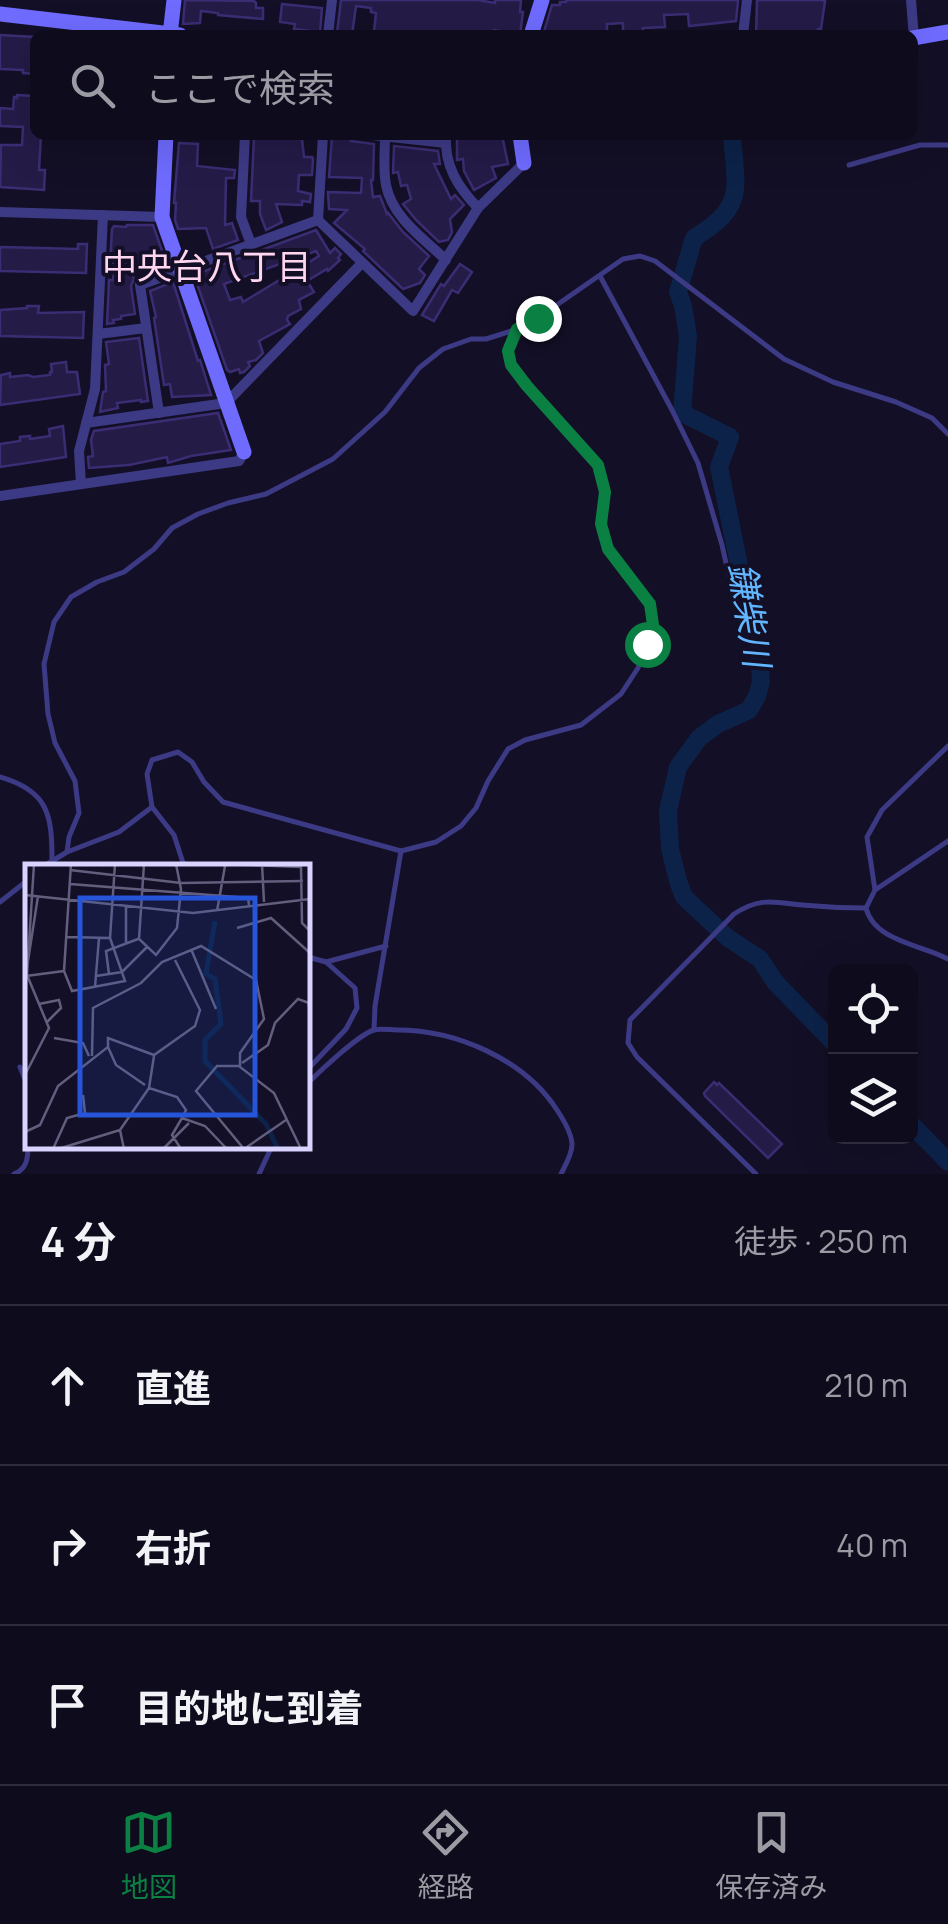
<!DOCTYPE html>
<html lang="ja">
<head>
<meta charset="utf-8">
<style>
	:root { --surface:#0e0b1c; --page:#171425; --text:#f1f3f6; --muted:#9b9ba3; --line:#2e2b3b; --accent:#0b8043 }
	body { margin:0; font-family:Manrope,"Noto Sans JP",sans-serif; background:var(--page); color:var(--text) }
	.controls { position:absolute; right:30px; bottom:30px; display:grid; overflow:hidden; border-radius:15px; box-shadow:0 10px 40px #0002 }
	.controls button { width:90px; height:90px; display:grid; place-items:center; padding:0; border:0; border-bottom:2px solid var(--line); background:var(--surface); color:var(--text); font:50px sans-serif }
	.stop { position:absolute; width:30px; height:30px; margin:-22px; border:8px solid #0b8043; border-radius:50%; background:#fff }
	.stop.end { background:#0b8043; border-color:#fff; box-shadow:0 2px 10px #0008 }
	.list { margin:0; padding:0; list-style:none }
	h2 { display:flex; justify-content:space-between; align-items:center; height:130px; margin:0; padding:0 40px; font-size:42px }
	h2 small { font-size:32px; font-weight:400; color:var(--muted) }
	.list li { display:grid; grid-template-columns:65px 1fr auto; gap:30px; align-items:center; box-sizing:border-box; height:160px; padding:0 40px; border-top:2px solid var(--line) }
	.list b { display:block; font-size:38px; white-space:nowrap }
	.list em { font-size:32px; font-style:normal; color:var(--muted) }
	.icon { flex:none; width:55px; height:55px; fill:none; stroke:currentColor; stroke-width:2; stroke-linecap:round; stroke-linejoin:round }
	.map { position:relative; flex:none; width:948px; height:1174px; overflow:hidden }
	.search { position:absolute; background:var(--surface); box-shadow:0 10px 40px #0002; left:30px; right:30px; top:30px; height:110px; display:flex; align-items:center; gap:25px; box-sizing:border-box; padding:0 35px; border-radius:15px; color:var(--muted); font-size:38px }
	.sheet { height:610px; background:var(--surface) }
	nav { display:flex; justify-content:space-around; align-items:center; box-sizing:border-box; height:140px; border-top:2px solid var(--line); background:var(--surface); font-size:28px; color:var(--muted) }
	nav a { display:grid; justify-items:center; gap:5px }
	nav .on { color:var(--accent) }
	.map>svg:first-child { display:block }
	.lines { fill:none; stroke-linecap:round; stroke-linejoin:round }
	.river { stroke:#0c2248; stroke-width:18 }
	.building { fill:#241b47; stroke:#3b2d73; stroke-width:2.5; fill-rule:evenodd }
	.lane { stroke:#3d3a85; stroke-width:5 }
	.street { stroke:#3d3a85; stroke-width:10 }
	.secondary { stroke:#6f6bff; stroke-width:15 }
	.route { stroke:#0b8043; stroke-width:12 }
	.labels { text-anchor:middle; stroke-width:8; stroke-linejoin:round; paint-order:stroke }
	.neighbourhood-label { font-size:35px; fill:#ffd6f0; stroke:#130f26 }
	.water-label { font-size:35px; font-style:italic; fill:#62b6ff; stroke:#130f26 }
	.inset-river { fill:none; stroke:#0c2248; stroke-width:5 }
	.inset-road { fill:none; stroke:#625e7d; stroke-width:2.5 }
	.view { fill:#2655da; fill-opacity:0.15; stroke:#2655da; stroke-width:5 }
	.inset-edge { fill:none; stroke:#d9d4ff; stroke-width:5 }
</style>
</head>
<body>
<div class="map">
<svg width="948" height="1174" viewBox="0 0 948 1174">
	<rect width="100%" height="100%" fill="#130f26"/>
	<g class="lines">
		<!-- river -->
		<g class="river">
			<path d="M732,135c4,55 14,71 -38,103l-16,54 5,14 5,30 -6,77 48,24 -11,30 21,103 18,63 3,49 -4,14 -8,14 -31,14 -19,14 -21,29 -10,44 2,38 8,32 6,16 44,41 32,21 15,23 61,63"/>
			<path d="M910,1123l38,39"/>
		</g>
	</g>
	<!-- building -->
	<g class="building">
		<path d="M185,0l69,1 2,2v5h7v11l-45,-4v-2l-17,-2 -1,12 -17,1z"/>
		<path d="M341,0h137l17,3v-3h26l-1,12h3l-3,23 -26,-5 -1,2h-5v3h-95l-19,-4 2,-18 -5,-1v-4l-15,-2 -4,29 -15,-2z"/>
		<path d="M566,0h172v1l-2,20 -47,5 -1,-12 -24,1 1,12 -22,1v5h-20v-10l-16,1v11h-64l9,-30h8v-3h6z"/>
		<path d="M757,0h65l3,1 -4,28h-3v6h-62z"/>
		<path d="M282,4l40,4 -2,24 -26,-3 1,-5 -15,-2z"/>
		<path d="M0,35l35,2v37l-12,-1v-3l-23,-1z"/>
		<path d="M17,95l17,1 1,39h6l-2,35h6l-1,20 -44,-3 1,-42h21l1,-18 -23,-1v-18l13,1 1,-12 3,1z"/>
		<path d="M457,135h45l6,29 -16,3 4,11 -22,12 -10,-19 -1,-12 -6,1z"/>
		<path d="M332,136l20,2 -1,3 23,3 -1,36h-2l2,17 7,-1 7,18 1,-1 15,19 26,24 -10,13 6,6 -5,8 -17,6 -40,-38 2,-2 -31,-26 13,-13 -18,-1 -1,-17 33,1 1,-15 -33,-1z"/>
		<path d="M254,137l48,2 2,18h8l1,2 -1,16h-13l-1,16 13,3 -1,8 -8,-1v4l-26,-1 6,18 -16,8 -6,-16v-13h-9z"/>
		<path d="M179,143l19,1 -1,22 38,4 -1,8h-8l-1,47 7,-2 6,17 -25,9 -7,-21 -28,1 -3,-9 1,-17h-2z"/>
		<path d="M394,146l44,5 2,13h-6l17,35 4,-4 9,10 -14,14 2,13 -4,8 -9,2 -23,-22 -13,-16 8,-5 -4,-14 -6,1 -3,-14 -5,1z"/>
		<path d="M127,225h26l13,37 -14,5 -1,-3 -19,6 2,9 -3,7 4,28 -14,2v3l-8,1 1,3 -7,1 2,-44h4l2,-15 -5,-1 2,-35 2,-3 12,1z"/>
		<path d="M316,230l14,23 5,-5 6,6 -3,4 2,2 -12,11 -1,-2 -20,12 7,11 -15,8 2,9 -13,7 -1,4 3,4 -31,17 4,12 -7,7 -8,2 2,4 -6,6 -4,1 -1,-4 -9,3 -3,-2 -33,-95zM316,251l3,5 -76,46 -2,-5 -11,3 -6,-16z"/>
		<path d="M78,244h9l-1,29 -86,-2v-24l78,2z"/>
		<path d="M460,264l12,8 -14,21 -6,-3 -18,31 -12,-6 19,-31 3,2z"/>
		<path d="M173,282l25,79 2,-1 11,35 -39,2 -2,-13 -6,1 -10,-67 2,-1 -6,-26z"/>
		<path d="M27,306h12l-1,7 46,-1 -1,26 -83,-2v-26l27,-2z"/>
		<path d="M139,338l9,63 -7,1v-2l-24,3 1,5 -18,4 3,-20 3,-1 -1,-26 4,-1 -3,-22z"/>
		<path d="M66,362l1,10h10l3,22 -80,11 1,-30 9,-2v4l18,-2 5,2 17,-2v-3h2l-1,-8z"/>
		<path d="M218,413l13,37 -40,6 -23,7 -1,-6 -38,8 -40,3 -1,-11 5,-1 -2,-16 3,-9z"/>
		<path d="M63,426l3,31 -66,10v-23l20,-3v-4l10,-1v3l20,-3 -1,-7z"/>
		<path d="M714,1082l3,3 2,-2 63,61 -14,14 -63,-62 -1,-3z"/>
	</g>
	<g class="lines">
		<!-- lane -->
		<g class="lane">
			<path d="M849,165l71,-20h28"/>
			<path d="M600,276l72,134 26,53 24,82 12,54"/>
			<path d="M0,777c48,14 52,37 52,83"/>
			<path d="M948,841l-73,49 -9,18c8,33 56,37 82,51"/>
			<path d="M67,852l2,-15 10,-24 -4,-32 -20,-38 -7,-29 -4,-50 10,-42 17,-25 26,-15 27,-10 30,-23 18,-21 26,-14 30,-11 38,-9 67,-35 52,-47 34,-44 24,-19 28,-10h15l31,-10 21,-11 85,-59 17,-3 15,5 129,98 49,23 63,20 36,16 16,16"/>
			<path d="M44,866l23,-14 52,-20 33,-25"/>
			<path d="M184,866l-10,-31 -22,-28 -5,-33 5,-14 26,-8 14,10 12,20 19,20 178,49 35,-9 25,-16 15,-18 12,-27 20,-32 17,-9 56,-15 40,-31 17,-26 15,-43 -3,-21 -42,-55 -7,-24 4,-33 -7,-27 -71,-79 -16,-21 -3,-14 9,-22"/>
			<path d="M875,890l-8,-53 15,-27 66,-64"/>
			<path d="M0,902l28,-22"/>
			<path d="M308,957l18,5 29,26 2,20 -11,21 -38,40"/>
			<path d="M326,962l60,-16"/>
			<path d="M374,1030l1,-24 26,-155"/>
			<path d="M20,1067l7,17 1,62"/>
			<path d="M308,1083c12,-12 50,-48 66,-53 6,-2 16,0 23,0 59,0 127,29 160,80 6,9 15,23 15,35 0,9 -7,21 -11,29"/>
			<path d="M14,1174c13,-5 14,-16 14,-28"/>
			<path d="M259,1174l13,-28"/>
			<path d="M756,1174l-119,-117 -9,-14 2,-23 104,-106c26,-17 39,-12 68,-9 21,2 43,3 64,3"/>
		</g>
		<!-- street -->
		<g class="street">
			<path d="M911,0l3,38"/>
			<path d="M328,35l4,-35"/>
			<path d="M743,35l4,-35"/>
			<path d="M245,135l-4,82 10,27"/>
			<path d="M323,135l-5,85 95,91 65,-103 46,-45"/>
			<path d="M372,135l74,8"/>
			<path d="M446,135c-2,31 12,52 32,73"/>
			<path d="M385,136c0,16 -2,34 1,49 6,32 37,53 60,75"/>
			<path d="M0,212l162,5"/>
			<path d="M98,334l48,-6"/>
			<path d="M159,413l-19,-128 178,-65"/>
			<path d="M86,423l140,-20 136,-140"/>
			<path d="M81,484l-2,-33 16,-62 8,-174"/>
			<path d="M0,496l239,-35 5,-9"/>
		</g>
		<!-- secondary -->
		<g class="secondary">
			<path d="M0,14l180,21"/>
			<path d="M170,35l4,-35"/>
			<path d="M531,35l11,-35"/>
			<path d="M913,38l35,-6"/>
			<path d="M166,135l-4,82 82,235"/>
			<path d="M520,135l4,28"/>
		</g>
	</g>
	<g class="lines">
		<!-- route -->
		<path class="route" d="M538,318l-21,11 -9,22 3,14 16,21 71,79 7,27 -4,32 7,25 42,55 3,21 -6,19"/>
	</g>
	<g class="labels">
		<!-- neighbourhood labels -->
		<g class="neighbourhood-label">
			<text x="207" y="279">中央台八丁目</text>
		</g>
		<!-- water labels -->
		<g class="water-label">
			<text transform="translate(749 615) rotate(81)" y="12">鎌柴川</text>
		</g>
	</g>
	<!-- overview -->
	<g transform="translate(25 864)">
		<rect width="285" height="285" fill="#130f26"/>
		<path class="inset-river" d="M190,57l-9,53 9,5 6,45 -16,16v21l61,63 12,25"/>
		<path class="inset-road" d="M46,0l-7,107 8,20 53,-10 -15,-43 5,-74M119,0l-5,75 17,16 21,-27 4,-39 -5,-25M197,0l79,3M237,0l2,38M276,2l1,57 8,8M45,6l111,13 122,-2M45,20l178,14 1,7M0,31l168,18 117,-14M101,42v37M192,47l8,-45M212,64l34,-10 39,35M42,73l43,1M166,85l25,60M3,97l10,-65M84,110l-3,-23 32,-12M1,112l38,-5M71,112l26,-4 25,-25M70,123l4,-49M14,140l20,-4 2,8 -14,14M29,174l29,5 6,13M83,183l8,18 29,20M67,192l1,-48 48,-25 21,-21 39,-16 55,34 8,39 -24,34v14l34,26 27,56M217,199l26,-18 7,-22 23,-24 11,4 1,36M215,202h-23l-21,25 48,58M0,211l24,-47 -22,-53 7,-111M124,224l28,9 9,13 -4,8 23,8 22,23M0,268l15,-7 18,-39 50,-39v-9l46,17 41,-29 5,-16 -25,-50M139,284l25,-25M28,285l14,-31 18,-5 -2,-18M33,285l62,-19M99,285l-4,-19 29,-42 5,-32M156,285l-9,-14 10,-17M219,285l42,-29"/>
		<path class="view" d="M55,34h175v217h-175z"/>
		<rect width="285" height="285" class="inset-edge"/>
	</g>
</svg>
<div class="controls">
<button><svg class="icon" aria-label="locate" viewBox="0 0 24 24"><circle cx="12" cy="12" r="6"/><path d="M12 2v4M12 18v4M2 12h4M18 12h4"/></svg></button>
<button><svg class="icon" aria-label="layers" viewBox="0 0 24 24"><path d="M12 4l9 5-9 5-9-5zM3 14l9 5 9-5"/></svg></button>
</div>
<div class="stop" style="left:647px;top:644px"></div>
<div class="stop end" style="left:538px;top:318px"></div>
<div class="search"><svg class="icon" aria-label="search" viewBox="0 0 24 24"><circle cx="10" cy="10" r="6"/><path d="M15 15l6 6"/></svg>ここで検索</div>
</div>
<section class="sheet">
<h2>4 分<small>徒歩 · 250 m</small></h2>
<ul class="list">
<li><svg class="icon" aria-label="ahead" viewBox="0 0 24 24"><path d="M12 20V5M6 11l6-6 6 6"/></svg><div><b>直進</b></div><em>210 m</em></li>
<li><svg class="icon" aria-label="right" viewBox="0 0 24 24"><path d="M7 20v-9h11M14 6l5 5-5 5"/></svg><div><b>右折</b></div><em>40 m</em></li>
<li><svg class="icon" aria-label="arrive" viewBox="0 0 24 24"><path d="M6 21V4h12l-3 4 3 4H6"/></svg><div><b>目的地に到着</b></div></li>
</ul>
</section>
<nav>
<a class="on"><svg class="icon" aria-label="map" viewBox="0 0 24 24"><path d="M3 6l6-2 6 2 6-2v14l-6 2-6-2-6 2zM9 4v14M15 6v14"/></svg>地図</a>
<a><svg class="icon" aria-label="directions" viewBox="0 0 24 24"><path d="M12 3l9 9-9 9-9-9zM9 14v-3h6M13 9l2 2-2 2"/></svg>経路</a>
<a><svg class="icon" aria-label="saved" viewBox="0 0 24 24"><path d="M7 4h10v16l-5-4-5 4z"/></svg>保存済み</a>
</nav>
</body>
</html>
